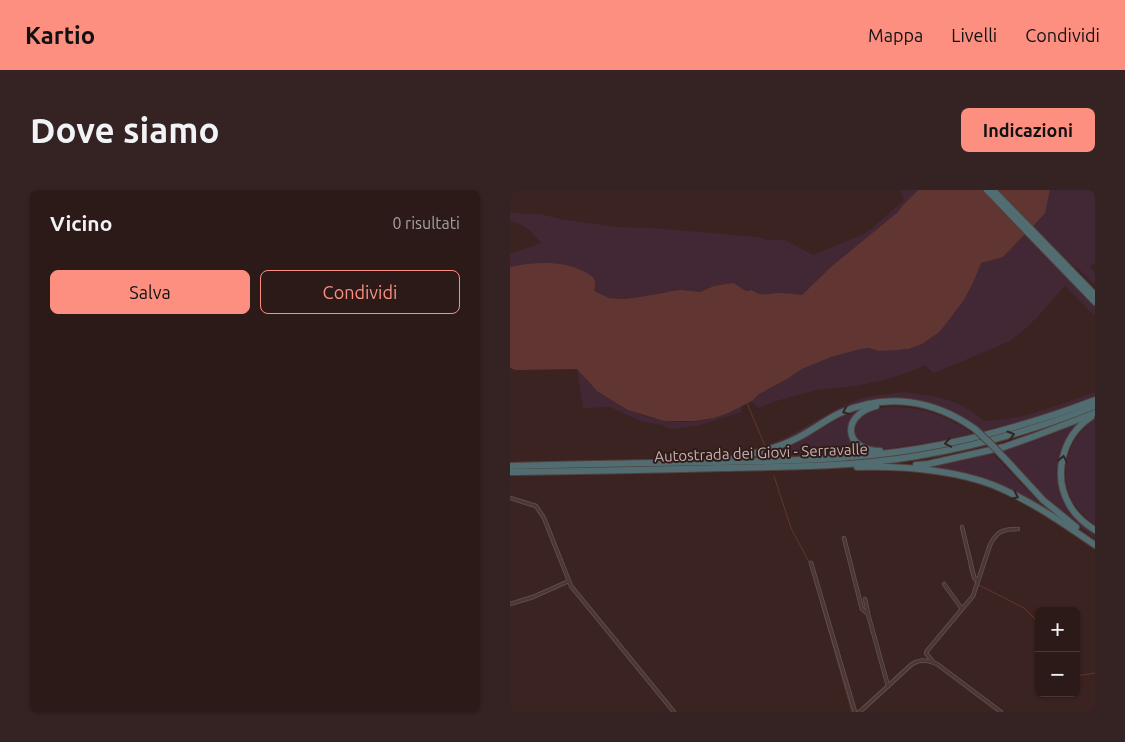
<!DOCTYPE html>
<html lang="it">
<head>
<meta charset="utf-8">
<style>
	:root { --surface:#2c1a19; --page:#342322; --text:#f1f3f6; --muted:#a6a1a2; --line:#483838; --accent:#fc8f80 }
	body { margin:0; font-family:Ubuntu,sans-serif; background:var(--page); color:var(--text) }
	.controls { position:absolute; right:15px; bottom:15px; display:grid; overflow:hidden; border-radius:8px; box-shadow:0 1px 4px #0004 }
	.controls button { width:45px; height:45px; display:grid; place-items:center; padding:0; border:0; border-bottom:1px solid var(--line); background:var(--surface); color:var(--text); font:25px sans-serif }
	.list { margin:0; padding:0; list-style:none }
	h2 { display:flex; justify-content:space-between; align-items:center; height:65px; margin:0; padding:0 20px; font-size:21px }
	h2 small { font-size:16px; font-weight:400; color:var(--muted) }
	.actions { display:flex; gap:10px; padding:15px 20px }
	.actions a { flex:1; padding:11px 0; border:1px solid var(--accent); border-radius:8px; text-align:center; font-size:18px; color:var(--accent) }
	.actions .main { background:var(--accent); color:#111 }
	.map { position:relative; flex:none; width:585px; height:522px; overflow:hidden; border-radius:8px }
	header { display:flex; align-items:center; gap:30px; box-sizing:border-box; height:70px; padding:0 25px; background:var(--accent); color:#111 }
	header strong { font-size:24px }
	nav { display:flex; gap:28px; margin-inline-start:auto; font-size:18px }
	.intro { display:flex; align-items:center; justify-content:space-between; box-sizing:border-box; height:120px; padding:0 30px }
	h1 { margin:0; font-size:35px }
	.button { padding:12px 22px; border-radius:8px; background:var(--accent); color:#111; font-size:18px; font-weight:700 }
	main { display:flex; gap:30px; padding:0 30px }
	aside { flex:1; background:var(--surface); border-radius:8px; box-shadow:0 1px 4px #0004 }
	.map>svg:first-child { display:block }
	.green { fill:#422835 }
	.water { fill:#613632 }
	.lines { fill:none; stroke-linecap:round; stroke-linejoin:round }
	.stream { stroke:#613632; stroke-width:1 }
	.minor-casing { stroke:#66524f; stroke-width:4.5 }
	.motorway-casing { stroke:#533f3c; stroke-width:8 }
	.minor { stroke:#4b3735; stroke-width:3 }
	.motorway { stroke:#516d71; stroke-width:6 }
	.motorway-bridge-casing { stroke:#533f3c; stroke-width:8; stroke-linecap:butt }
	.motorway-bridge { stroke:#516d71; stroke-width:6 }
	.oneway { stroke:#332423 }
	.labels { text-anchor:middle; stroke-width:4; stroke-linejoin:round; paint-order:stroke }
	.street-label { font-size:15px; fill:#c7b2af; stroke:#301c1a }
</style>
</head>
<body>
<header>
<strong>Kartio</strong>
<nav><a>Mappa</a><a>Livelli</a><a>Condividi</a></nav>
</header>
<div class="intro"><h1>Dove siamo</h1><a class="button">Indicazioni</a></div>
<main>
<aside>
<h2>Vicino<small>0 risultati</small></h2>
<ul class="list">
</ul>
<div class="actions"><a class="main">Salva</a><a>Condividi</a></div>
</aside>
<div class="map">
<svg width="585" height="522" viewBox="0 0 585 522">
	<rect width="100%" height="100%" fill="#3b2321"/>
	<!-- green -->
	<g class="green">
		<path d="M393,0h15l-15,15 -5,7 -66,54 -30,29 -25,-2 -11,2h-7l-4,-3 -13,-3 -8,-5 -2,-1 -18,3 -14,6h-36l-24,5 -15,2 -16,-1 -15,-7 1,-3 -3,-11c-27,-16 -52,-16 -82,-10v-13l31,-11c-10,-12 -16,-19 -31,-22v-9l14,2h16l20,5 56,8 37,1 103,9 12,3h17l28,15 48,-20 10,-6 33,-29 -4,-9z"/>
		<path d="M540,0h45v72l-5,5 5,5v13l-14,-14 -11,-7 -8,-8 -9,7 42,43v10l-30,-30c-18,19 -34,42 -57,56l-74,31 -1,-2 -1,1 -7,-7c-25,12 -50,18 -78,22 -10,1 -20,1 -30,3 -20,5 -40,10 -59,18l-6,-7 7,-7 28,-15 15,-10 29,-12 30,-8 8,-1 8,2h24l9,-1 15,-7 9,-6 11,-11 19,-25 10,-19 7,-18 22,-6 33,-34 9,-10z"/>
		<path d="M67,179c8,8 15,18 24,25 32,23 74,35 112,24 10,-3 19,-9 28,-12l1,6 -42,13 -25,4 -8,-1 -4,-3 -20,-3 -33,-15 -27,1z"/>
		<path d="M395,202c32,5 54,6 79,29 38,-1 75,-16 111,-29v4l-72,25 -41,10 -9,-7 -42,-20 -65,-1 -98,45v-3l19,-8 51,-29 21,-9 13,-3z"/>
		<path d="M359,216l-12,7 -5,28 3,5 11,6 -44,4 -51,1 -2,-4 23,-9 33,-20 22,-11z"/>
		<path d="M376,217c36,0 57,6 87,27l-35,7 -58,9 -21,-7 -7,-13 4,-11 18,-10z"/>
		<path d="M585,229v106c-9,-7 -16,-14 -22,-23 -16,-28 -5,-66 22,-83z"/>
		<path d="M573,230l-21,35 3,43 30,34v7l-17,-13 -36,-31 -43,-45 38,-10z"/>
		<path d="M481,262l42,44 17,16 -26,-14 -95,-31z"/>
	</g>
	<!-- water -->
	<path class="water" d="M408,0h132l-5,23 -9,10 -33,34 -22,6 -7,18 -10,19 -19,25 -7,8 -16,11 -13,5 -12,1 -18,1 -10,-3 -8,1 -30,8 -29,12 -15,10 -28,15 -7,7 -24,12 -14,5 -19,3h-31l-36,-11 -17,-10 -14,-9 -20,-22 -61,1 -4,-1 -2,-2v-100c24,-5 52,-7 75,5 3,2 8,4 9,7 2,4 1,9 0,12l15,7 16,1 15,-2 33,-6 8,-1 19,2 14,-6 18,-3c6,1 9,7 16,8l3,-1c13,7 13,4 27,3 8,0 16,1 24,2l30,-29 66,-54 5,-7z"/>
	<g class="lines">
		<!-- stream -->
		<g class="stream">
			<path d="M237,213l18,43"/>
			<path d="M264,286l17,52 18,34"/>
			<path d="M459,376l4,14 2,3"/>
			<path d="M469,395l45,23 15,15"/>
			<path d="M310,410l32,112"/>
			<path d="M566,485h7l12,-2"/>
		</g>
		<!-- minor casing -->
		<g class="minor-casing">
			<g id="minor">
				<path d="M0,308l26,8 8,12 27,68 103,126"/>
				<path d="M452,337l12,50 4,4"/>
				<path d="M334,348l18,71 6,5 20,72"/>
				<path d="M301,373l44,149"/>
				<path d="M434,394l18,25"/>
				<path d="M355,409l3,14"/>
				<path d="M0,414l23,-7 36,-16"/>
				<path d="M423,472l-7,-9 1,-2 46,-55 17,-51c7,-14 13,-16 28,-16"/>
				<path d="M349,522l4,-3 49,-45c9,-5 15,-4 25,0l64,48"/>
			</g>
		</g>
		<!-- motorway casing -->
		<g class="motorway-casing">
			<g id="motorway">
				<path d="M477,0l108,112"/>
				<path d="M483,0l102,105"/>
				<path d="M366,216c-35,9 -33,44 4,45"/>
				<path d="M581,227c-29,19 -39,59 -21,89 6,10 15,18 25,24"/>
				<path d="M222,269c20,-5 40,-9 59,-18 17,-7 32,-20 49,-28 47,-21 94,-13 135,16"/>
				<path d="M499,273l34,37 33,27"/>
				<path d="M406,275l12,-1 76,-17 31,-11 60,-23"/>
				<path d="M0,276c69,-2 138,-3 208,-4 66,-1 133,-2 199,-13 61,-10 120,-27 178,-49"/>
				<path d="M347,277c45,-1 93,2 136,18 37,15 70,38 102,60"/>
				<path d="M0,282c70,-1 141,-2 211,-4 66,-1 131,-1 196,-12 61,-10 120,-27 178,-50"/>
			</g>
		</g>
		<!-- minor -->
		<use href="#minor" class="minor"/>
		<!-- motorway -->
		<use href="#motorway" class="motorway"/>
		<!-- motorway-bridge casing -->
		<g class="motorway-bridge-casing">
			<path id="motorway-bridge" d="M465,239l17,16 17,18"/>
		</g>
		<!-- motorway-bridge -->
		<use href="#motorway-bridge" class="motorway-bridge"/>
	</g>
	<!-- one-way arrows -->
	<defs><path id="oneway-chevron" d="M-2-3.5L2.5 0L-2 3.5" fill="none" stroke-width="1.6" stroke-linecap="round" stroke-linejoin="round" transform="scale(1.25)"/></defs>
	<g class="oneway">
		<use href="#oneway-chevron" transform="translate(336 221) rotate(158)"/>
		<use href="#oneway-chevron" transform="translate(501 245) rotate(-16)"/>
		<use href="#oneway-chevron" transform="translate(438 253) rotate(169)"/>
		<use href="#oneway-chevron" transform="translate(553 269) rotate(-79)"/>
		<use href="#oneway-chevron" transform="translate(505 306) rotate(25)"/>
	</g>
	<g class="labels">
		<!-- street labels -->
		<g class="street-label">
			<text transform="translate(251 263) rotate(-2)" y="5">Autostrada dei Giovi - Serravalle</text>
		</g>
	</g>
</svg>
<div class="controls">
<button>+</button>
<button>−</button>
</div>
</div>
</main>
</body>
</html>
